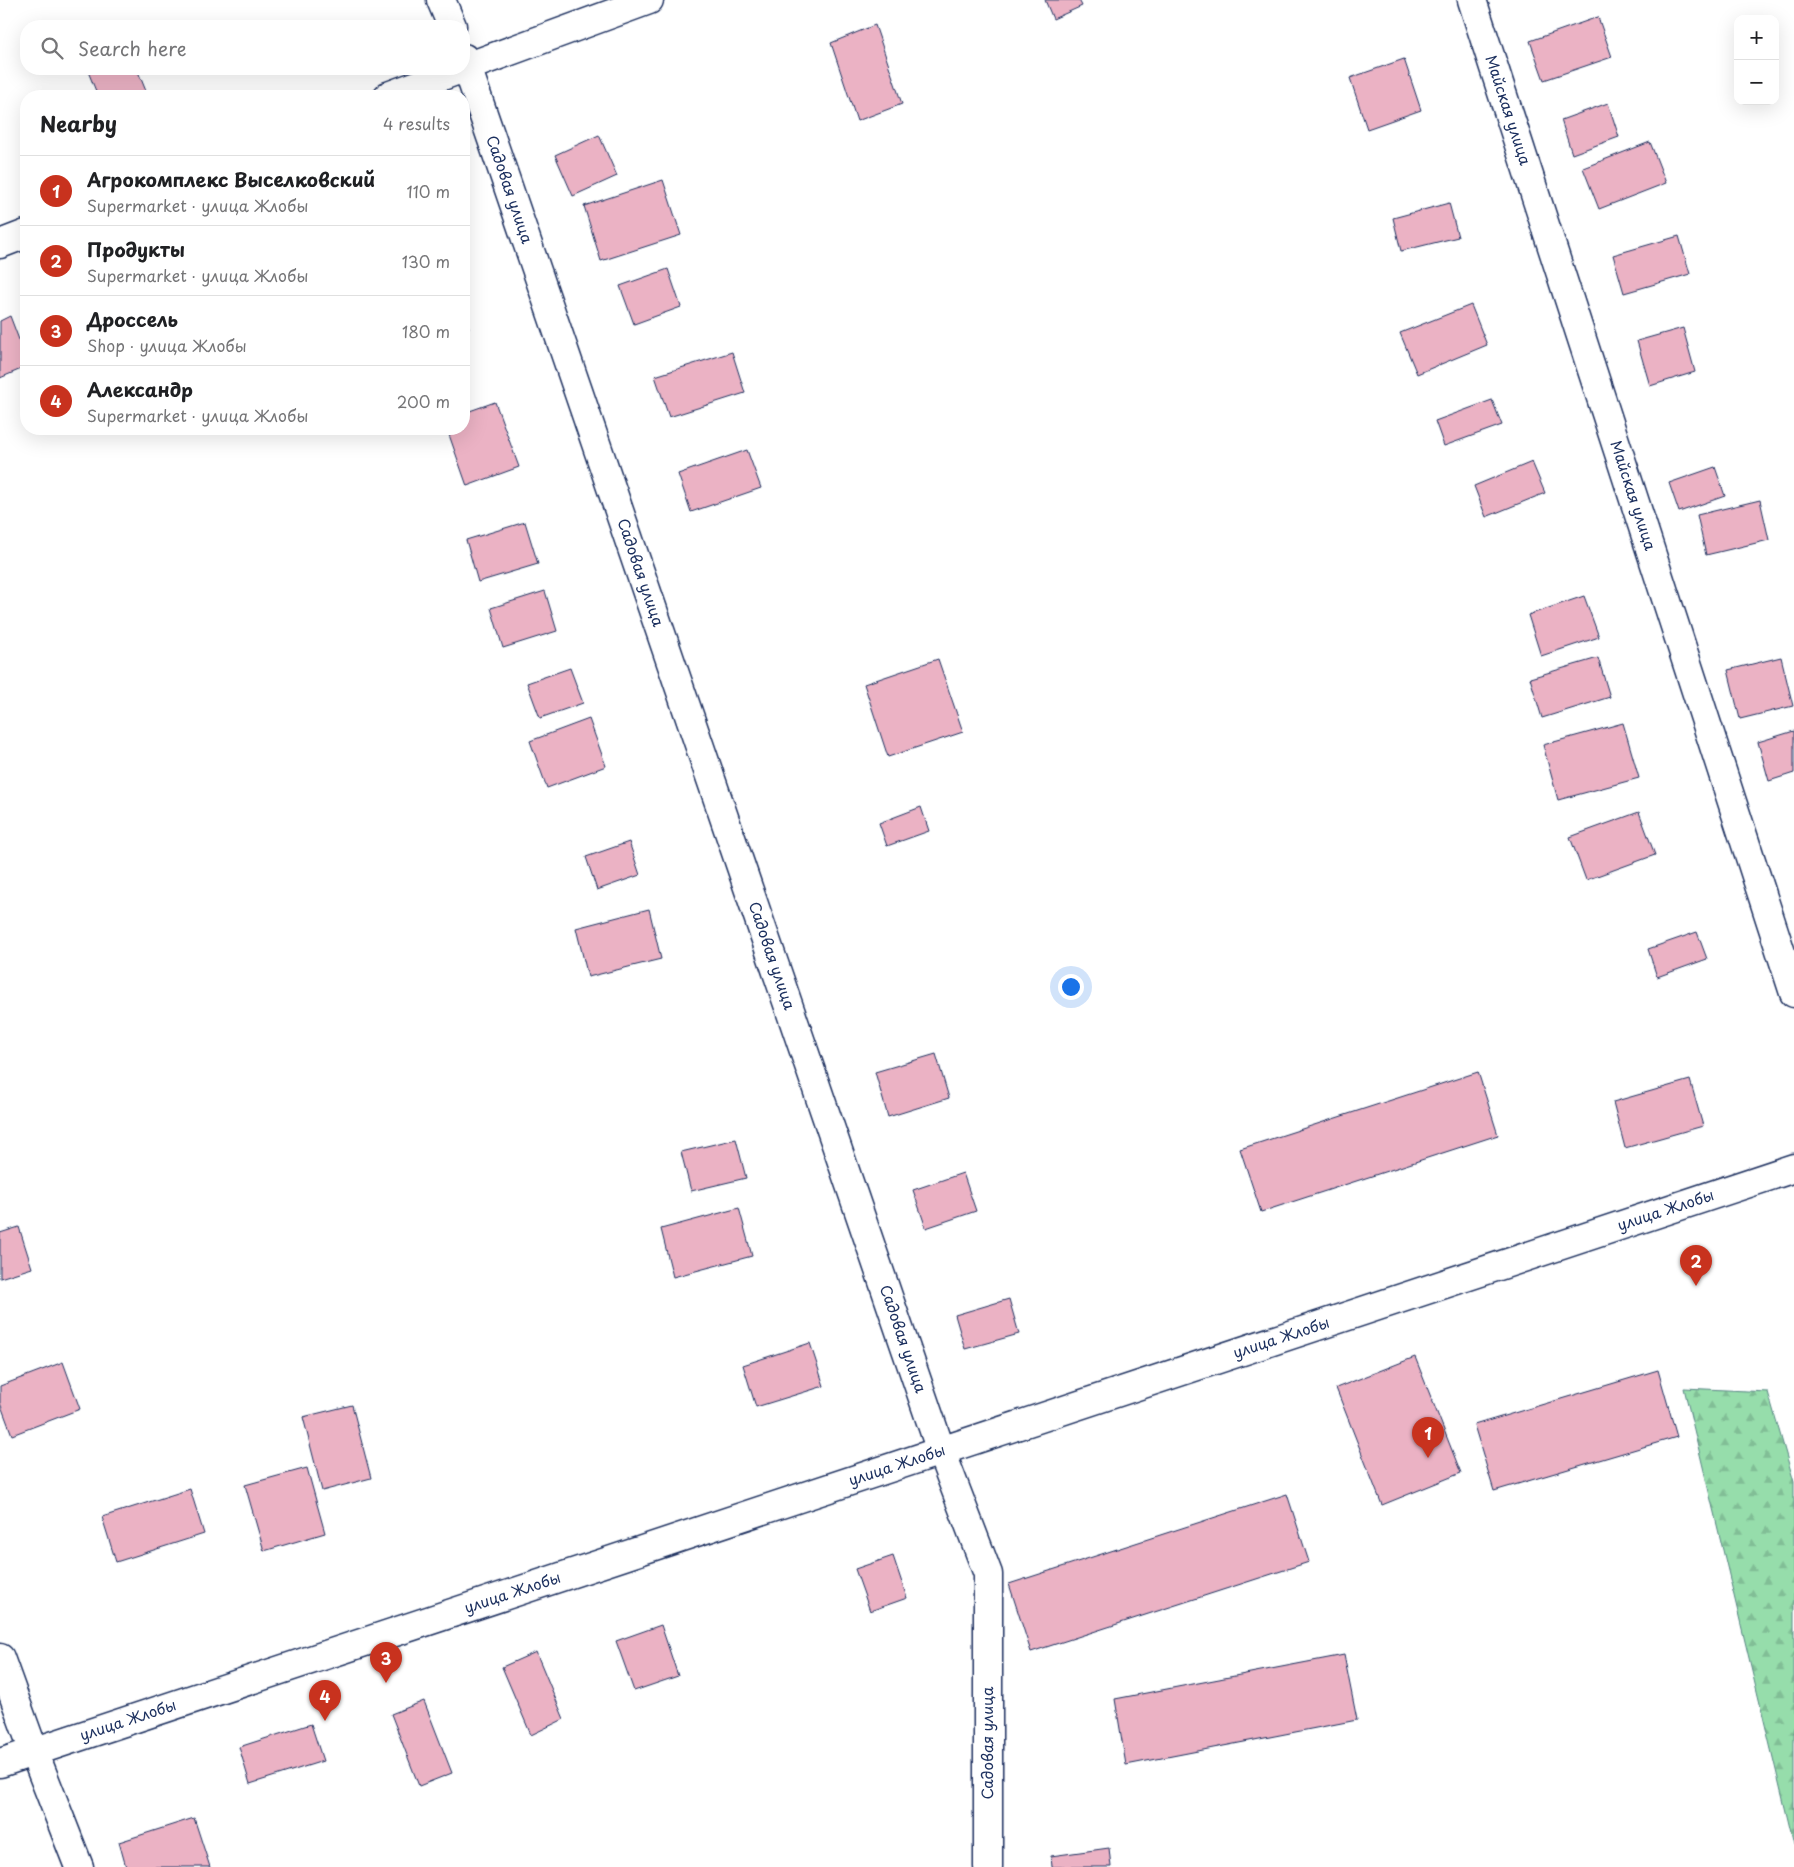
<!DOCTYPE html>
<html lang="en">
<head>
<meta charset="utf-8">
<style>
	:root { --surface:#fff; --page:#f6f6f6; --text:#202124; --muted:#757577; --line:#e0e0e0; --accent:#c8321e }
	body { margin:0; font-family:"Playpen Sans",sans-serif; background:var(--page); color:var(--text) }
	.controls { position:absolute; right:15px; top:15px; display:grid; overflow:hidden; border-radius:10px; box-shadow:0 5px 20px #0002 }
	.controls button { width:45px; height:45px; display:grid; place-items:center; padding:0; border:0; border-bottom:1px solid var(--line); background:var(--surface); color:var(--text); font:25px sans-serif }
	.you { position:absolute; left:1070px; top:986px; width:18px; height:18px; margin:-12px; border:4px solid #fff; border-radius:50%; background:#1a73e8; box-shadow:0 0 0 8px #1a73e833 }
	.badge { display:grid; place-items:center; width:32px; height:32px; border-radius:50%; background:var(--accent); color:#fff; font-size:16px; font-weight:700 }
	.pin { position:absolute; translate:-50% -41px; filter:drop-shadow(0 1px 2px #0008) }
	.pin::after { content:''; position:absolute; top:26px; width:18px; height:15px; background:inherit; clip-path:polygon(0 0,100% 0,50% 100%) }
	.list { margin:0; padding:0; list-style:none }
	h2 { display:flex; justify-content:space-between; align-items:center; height:65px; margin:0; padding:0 20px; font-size:21px }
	h2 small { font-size:16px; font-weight:400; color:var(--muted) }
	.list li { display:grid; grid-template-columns:32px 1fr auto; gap:15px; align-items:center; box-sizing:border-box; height:70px; padding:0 20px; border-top:1px solid var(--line) }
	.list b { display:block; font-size:19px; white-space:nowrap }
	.list p { margin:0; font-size:16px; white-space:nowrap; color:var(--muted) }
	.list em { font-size:16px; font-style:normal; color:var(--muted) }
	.icon { flex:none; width:28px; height:28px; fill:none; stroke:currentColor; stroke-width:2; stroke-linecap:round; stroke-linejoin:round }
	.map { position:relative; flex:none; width:1794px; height:1867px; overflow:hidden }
	.search { position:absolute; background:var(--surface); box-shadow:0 5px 20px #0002; left:20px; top:20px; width:450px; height:55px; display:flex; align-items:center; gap:12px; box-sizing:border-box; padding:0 18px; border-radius:20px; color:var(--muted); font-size:19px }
	.panel { position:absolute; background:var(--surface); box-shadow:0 5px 20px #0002; left:20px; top:90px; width:450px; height:345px; border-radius:20px }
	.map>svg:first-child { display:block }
	.forest { fill:url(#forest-firs); stroke:#588684 }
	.building { fill:#ebb2c4; stroke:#1b2f5e }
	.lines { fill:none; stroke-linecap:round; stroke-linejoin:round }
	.street-casing { stroke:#1b2f5e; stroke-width:31 }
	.secondary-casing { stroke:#1b2f5e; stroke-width:31 }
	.street { stroke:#fff; stroke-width:28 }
	.secondary { stroke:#fff; stroke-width:28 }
	.labels { text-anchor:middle; stroke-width:5; stroke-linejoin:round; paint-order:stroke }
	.street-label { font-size:15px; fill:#1b2f5e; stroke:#fff }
</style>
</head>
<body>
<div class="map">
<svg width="1794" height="1867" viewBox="0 0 1794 1867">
	<defs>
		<pattern id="forest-firs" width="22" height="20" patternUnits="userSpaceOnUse" patternTransform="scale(1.25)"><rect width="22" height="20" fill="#96ddab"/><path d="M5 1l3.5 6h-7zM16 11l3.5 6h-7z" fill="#81be96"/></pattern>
	</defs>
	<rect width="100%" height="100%" fill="#fff"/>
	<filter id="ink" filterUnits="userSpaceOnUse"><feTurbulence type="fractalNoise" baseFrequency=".02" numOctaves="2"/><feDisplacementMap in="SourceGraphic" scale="10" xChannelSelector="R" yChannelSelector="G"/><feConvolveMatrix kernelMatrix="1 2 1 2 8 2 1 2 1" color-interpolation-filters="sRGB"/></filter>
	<g filter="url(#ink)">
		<!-- forest -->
		<path class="forest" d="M1684,1388l84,4 26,90v363z"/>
		<!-- building -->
		<g class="building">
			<path d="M1045,0h34l3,6 -29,13z"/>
			<path d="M1598,17l14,40 -68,23 -14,-39z"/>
			<path d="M875,25l27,79 -45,17 -26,-78z"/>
			<path d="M1404,59l17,51 -54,19 -17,-51z"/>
			<path d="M87,69h50l11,27h-50z"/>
			<path d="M1608,103l11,34 -47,17 -11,-34z"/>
			<path d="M599,135l18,41 -44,20 -18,-41z"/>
			<path d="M1650,142l16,41 -67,26 -16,-41z"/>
			<path d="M663,180l18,55 -80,26 -17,-55z"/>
			<path d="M1449,203l9,34 -57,14 -8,-33z"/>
			<path d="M1679,236l11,38 -66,19 -11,-38z"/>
			<path d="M668,269l13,38 -47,17 -14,-38z"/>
			<path d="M1471,305l16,40 -70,29 -17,-41z"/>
			<path d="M464,311l5,17 -5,2z"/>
			<path d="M10,316l16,42v9l-26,11v-57z"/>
			<path d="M1683,328l12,44 -45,14 -13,-45z"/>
			<path d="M732,352l13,41 -76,24 -14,-41z"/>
			<path d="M1492,400l10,25 -58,21 -9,-25z"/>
			<path d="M495,402l24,65 -52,19 -20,-57h17v-16z"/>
			<path d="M747,450l14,38 -70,24 -13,-38z"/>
			<path d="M1532,462l13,31 -59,24 -12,-31z"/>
			<path d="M1715,467l10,29 -46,16 -10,-29z"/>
			<path d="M1760,500l9,40 -63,15 -9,-40z"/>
			<path d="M525,522l13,42 -60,18 -12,-42z"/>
			<path d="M545,591l12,40 -54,17 -12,-40z"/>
			<path d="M1584,596l15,41 -58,19 -13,-41z"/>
			<path d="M1781,657l12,49 -53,13 -12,-49z"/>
			<path d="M1598,658l12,39 -68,21 -12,-40z"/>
			<path d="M938,659l25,73 -75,25 -24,-73z"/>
			<path d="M570,668l13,35 -43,15 -13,-35z"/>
			<path d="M589,719l17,47 -59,22 -17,-47z"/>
			<path d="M1623,723l16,55 -81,22 -15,-55z"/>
			<path d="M1794,731v42l-25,8 -11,-39z"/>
			<path d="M921,807l8,24 -42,15 -8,-23z"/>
			<path d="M1639,812l16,43 -69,25 -16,-43z"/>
			<path d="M629,842l11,33 -43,15 -11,-33z"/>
			<path d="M649,909l12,50 -73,18 -12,-49z"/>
			<path d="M1697,932l10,27 -50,18 -9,-28z"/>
			<path d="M936,1054l13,44 -61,19 -13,-45z"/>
			<path d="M1478,1072l20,63 -237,77 -21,-63z"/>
			<path d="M1690,1080l13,46 -78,22 -12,-46z"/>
			<path d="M736,1139l10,39 -55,13 -10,-39z"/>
			<path d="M963,1173l13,38 -50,17 -13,-38z"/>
			<path d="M739,1208l13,48 -79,21 -12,-48z"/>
			<path d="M19,1227l13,41 -32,10v-45z"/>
			<path d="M1009,1299l10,35 -54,15 -10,-34z"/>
			<path d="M810,1343l14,43 -68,21 -13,-42z"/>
			<path d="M1415,1357l46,116 -79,32 -46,-117z"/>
			<path d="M63,1362l17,47 -68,26 -12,-32v-17z"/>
			<path d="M1658,1370l19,67 -183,54 -20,-66z"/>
			<path d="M352,1405l19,73 -49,13 -19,-74z"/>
			<path d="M307,1468l18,65 -61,18 -19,-66z"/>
			<path d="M190,1489l14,45 -88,28 -14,-45z"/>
			<path d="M1287,1494l22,68 -278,90 -22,-68z"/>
			<path d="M893,1556l14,42 -37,13 -15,-42z"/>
			<path d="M661,1625l17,51 -44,15 -18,-50z"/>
			<path d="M536,1652l28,67 -33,16 -29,-68z"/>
			<path d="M1344,1655l13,65 -231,45 -11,-66z"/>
			<path d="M424,1701l28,72 -33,13 -28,-72z"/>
			<path d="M311,1724l12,37 -73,23 -11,-37z"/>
			<path d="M194,1818l16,49h-84l-7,-25z"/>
			<path d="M1109,1848l2,19h-59l-1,-11z"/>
		</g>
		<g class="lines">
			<!-- street casing -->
			<g class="street-casing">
				<g id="street">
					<path d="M441,0l11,26"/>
					<path id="s1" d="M1472,0l322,993"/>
					<path id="s2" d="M464,58l477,1393 47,123v293"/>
					<path d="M464,68l185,-68"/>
					<path d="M388,96l73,-27"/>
					<path d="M0,244l26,-10"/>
					<path d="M0,1658l34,94 45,115"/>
				</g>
			</g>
			<!-- secondary casing -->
			<g class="secondary-casing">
				<g id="secondary">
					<path id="s3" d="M0,1763l1794,-595"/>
				</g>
			</g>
			<!-- street -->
			<use href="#street" class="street"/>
			<!-- secondary -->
			<use href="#secondary" class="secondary"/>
		</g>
	</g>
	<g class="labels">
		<!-- street labels -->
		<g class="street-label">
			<text dy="5" stroke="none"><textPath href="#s1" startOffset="116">Майская улица</textPath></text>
			<text dy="5" stroke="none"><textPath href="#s2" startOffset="139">Садовая улица</textPath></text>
			<text dy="5" stroke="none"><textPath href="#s1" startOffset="521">Майская улица</textPath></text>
			<text dy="5" stroke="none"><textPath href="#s2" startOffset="544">Садовая улица</textPath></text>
			<text dy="5" stroke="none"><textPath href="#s2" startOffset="949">Садовая улица</textPath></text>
			<text dy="5" stroke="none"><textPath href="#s3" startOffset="1755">улица Жлобы</textPath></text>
			<text dy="5" stroke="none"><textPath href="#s2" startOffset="1354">Садовая улица</textPath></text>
			<text dy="5" stroke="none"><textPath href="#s3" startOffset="1350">улица Жлобы</textPath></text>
			<text dy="5" stroke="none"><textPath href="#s3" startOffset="945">улица Жлобы</textPath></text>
			<text dy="5" stroke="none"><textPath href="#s3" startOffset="540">улица Жлобы</textPath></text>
			<text dy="5" stroke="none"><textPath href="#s3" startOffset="135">улица Жлобы</textPath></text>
			<text transform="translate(988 1743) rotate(-90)" y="5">Садовая улица</text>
		</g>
	</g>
</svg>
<div class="controls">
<button>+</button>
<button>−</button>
</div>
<div class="you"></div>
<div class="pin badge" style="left:1428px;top:1458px">1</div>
<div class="pin badge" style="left:1696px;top:1286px">2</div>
<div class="pin badge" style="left:386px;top:1683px">3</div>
<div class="pin badge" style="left:325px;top:1721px">4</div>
<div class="search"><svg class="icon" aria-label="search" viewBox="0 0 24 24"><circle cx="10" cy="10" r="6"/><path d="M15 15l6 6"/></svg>Search here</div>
<section class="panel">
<h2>Nearby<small>4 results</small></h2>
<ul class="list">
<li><span class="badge">1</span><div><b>Агрокомплекс Выселковский</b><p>Supermarket · улица Жлобы</p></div><em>110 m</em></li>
<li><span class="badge">2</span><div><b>Продукты</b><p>Supermarket · улица Жлобы</p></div><em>130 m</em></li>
<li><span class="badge">3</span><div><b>Дроссель</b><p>Shop · улица Жлобы</p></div><em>180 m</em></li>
<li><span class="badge">4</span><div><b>Александр</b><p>Supermarket · улица Жлобы</p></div><em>200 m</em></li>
</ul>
</section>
</div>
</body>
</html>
